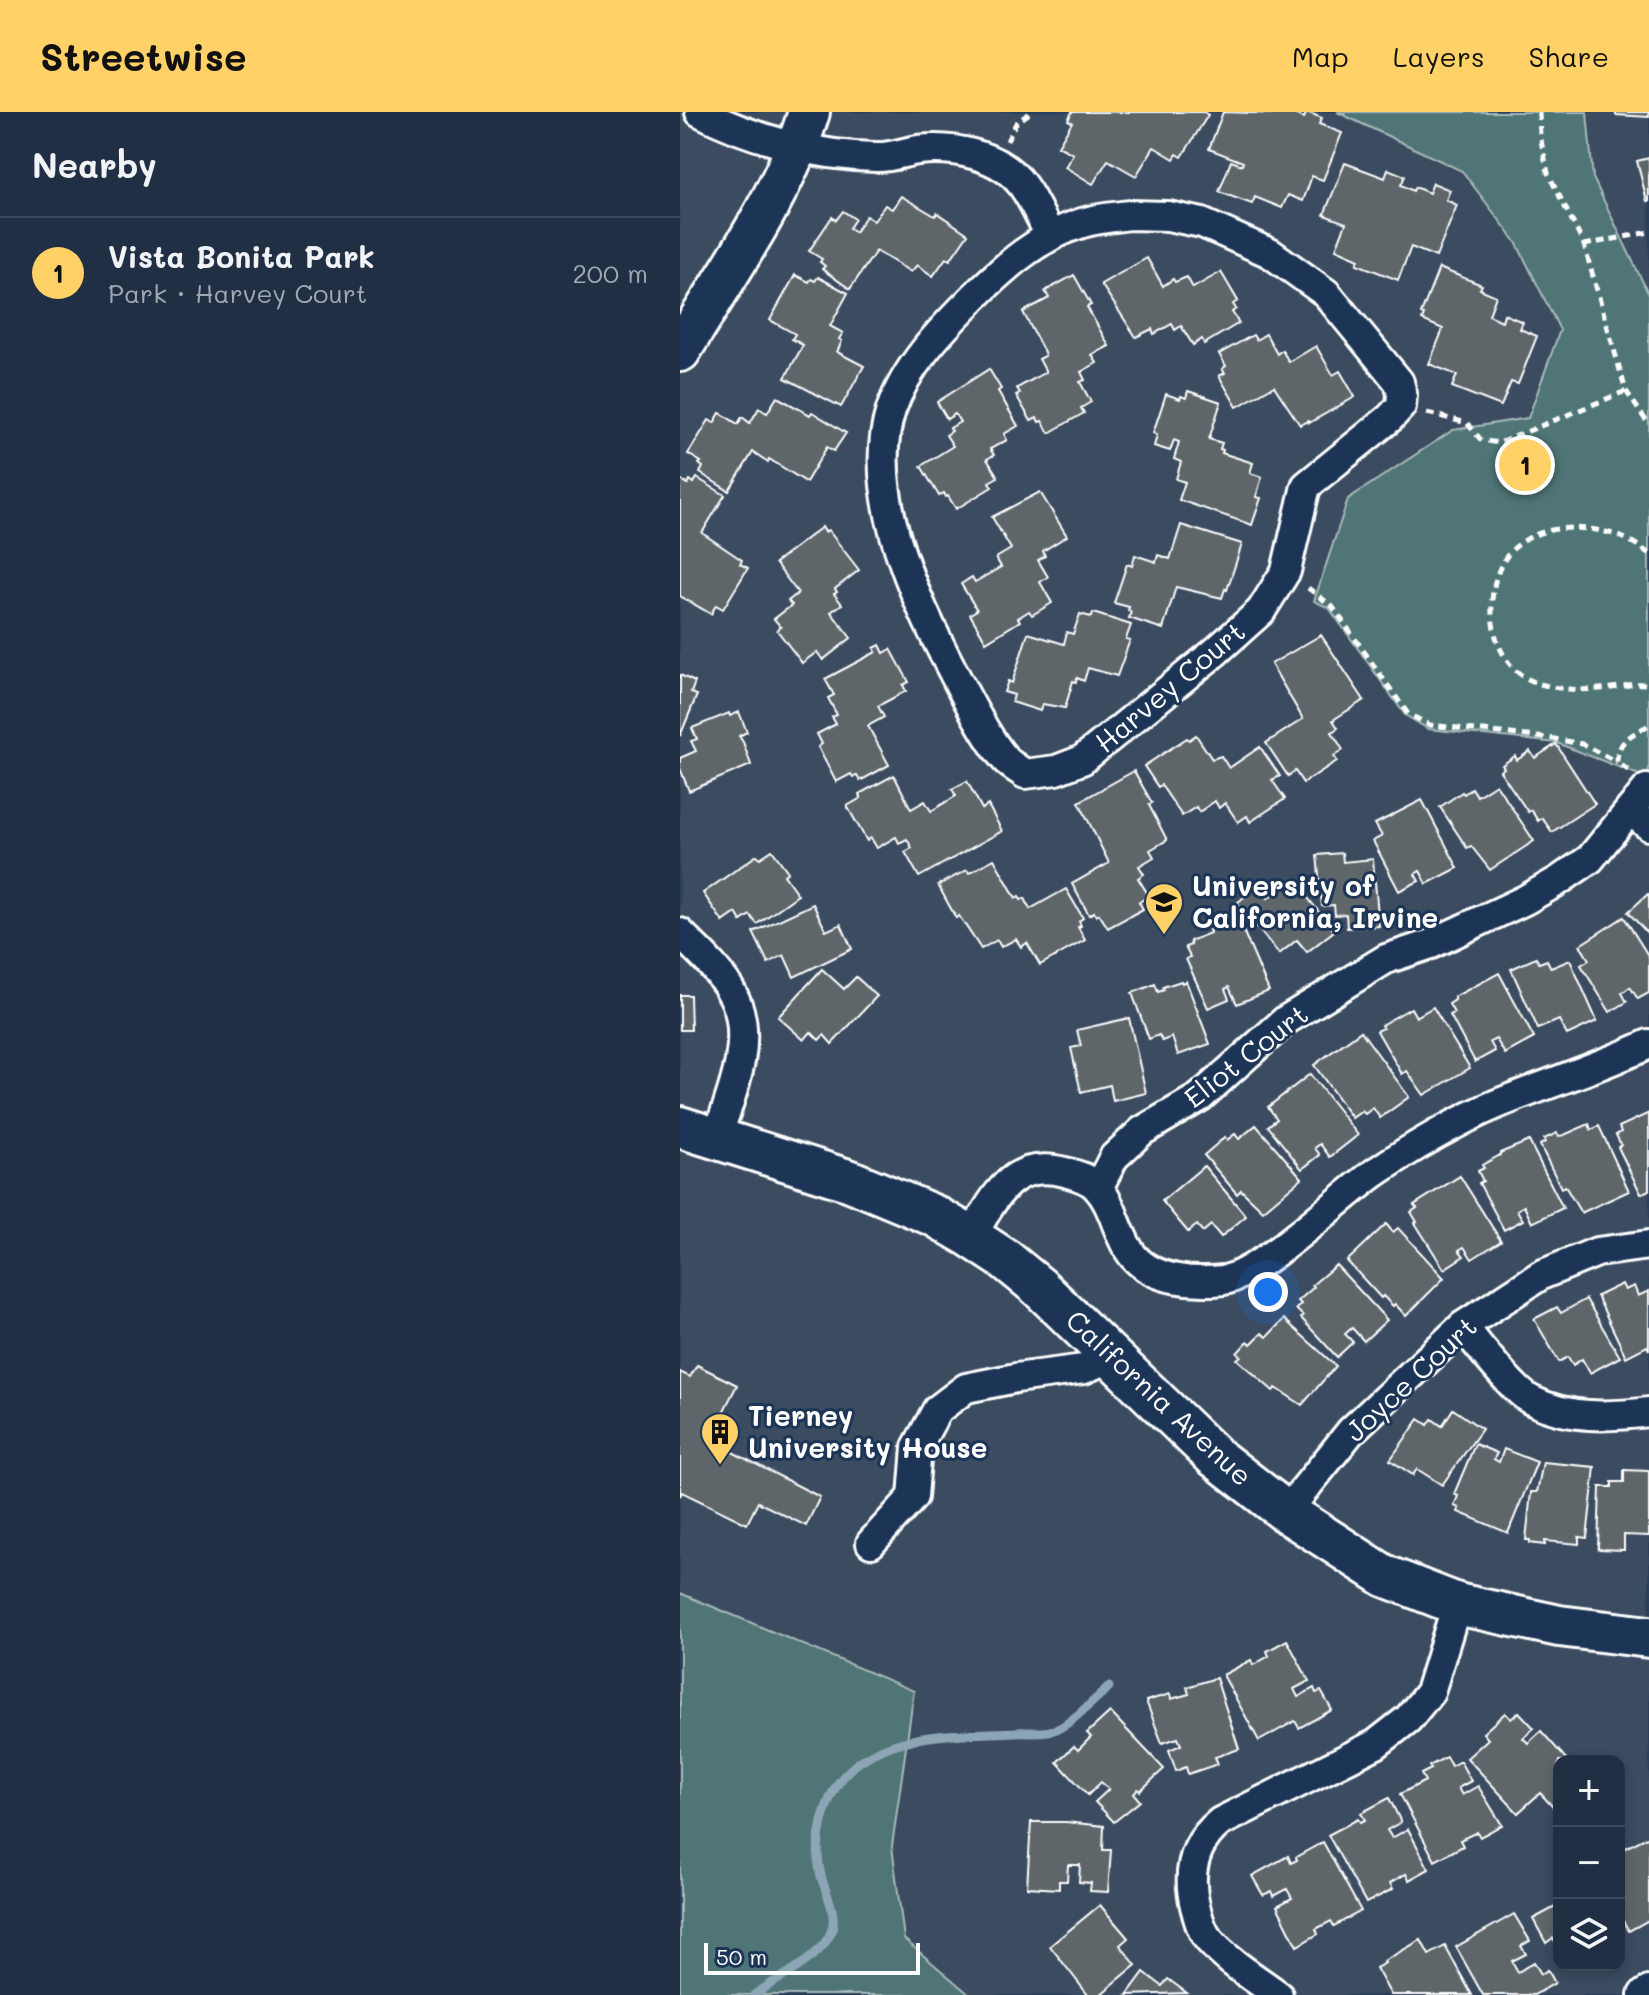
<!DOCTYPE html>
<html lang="en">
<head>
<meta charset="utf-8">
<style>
	:root { --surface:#202f44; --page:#28374b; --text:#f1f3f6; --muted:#a2a9b2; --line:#3d4a5d; --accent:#ffd166 }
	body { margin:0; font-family:Mali,sans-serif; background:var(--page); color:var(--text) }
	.controls { position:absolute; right:24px; bottom:24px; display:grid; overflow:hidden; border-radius:16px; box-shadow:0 4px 12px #0003 }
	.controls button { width:72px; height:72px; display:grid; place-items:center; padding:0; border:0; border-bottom:2px solid var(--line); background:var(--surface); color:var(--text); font:40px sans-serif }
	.scale { position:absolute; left:24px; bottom:20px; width:216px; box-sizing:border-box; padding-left:8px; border:4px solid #fff; border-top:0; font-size:22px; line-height:28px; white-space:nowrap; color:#fff; -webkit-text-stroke:6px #1d3557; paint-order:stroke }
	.you { position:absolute; left:588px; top:1180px; width:28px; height:28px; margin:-20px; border:6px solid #fff; border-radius:50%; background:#1a73e8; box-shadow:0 0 0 12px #1a73e833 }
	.badge { display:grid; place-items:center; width:52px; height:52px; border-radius:50%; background:var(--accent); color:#111; font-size:26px; font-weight:700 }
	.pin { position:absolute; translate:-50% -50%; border:4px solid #fff; box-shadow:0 2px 8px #0006 }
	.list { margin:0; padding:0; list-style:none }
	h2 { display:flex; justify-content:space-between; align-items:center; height:104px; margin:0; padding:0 32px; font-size:34px }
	h2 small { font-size:26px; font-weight:400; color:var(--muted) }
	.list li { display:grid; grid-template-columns:52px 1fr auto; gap:24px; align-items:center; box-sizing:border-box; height:112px; padding:0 32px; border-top:2px solid var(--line) }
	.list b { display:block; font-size:30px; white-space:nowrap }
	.list p { margin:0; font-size:26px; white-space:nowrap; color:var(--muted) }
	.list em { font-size:26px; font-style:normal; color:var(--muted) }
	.icon { flex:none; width:44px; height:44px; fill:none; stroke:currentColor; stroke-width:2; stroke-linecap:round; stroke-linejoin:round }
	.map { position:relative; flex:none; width:969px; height:1883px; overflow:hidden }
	header { display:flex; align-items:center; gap:48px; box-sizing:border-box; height:112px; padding:0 40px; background:var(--accent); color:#111 }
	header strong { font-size:38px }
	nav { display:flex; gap:44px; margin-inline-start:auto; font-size:28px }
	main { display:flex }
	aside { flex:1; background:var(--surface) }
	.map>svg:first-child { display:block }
	.built { fill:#3a4b60; fill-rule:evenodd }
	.green { fill:#507576; stroke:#a8baba; stroke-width:2 }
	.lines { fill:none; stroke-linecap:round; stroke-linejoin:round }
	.stream { stroke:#8ca6b6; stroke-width:9 }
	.building { fill:#5f666b; stroke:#fff; stroke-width:2 }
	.street-casing { stroke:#fff; stroke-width:34 }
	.secondary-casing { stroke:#fff; stroke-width:46 }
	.path { stroke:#fff; stroke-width:5; stroke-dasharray:8 6; stroke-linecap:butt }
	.street { stroke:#1d3557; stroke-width:28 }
	.secondary { stroke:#1d3557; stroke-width:40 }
	.labels { text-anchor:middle; stroke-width:6; stroke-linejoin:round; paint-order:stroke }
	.street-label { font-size:28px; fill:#fff; stroke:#1d3557 }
	.poi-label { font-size:28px; font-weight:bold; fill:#fff; stroke:#1d3557; text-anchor:start }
</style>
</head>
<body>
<header>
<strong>Streetwise</strong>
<nav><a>Map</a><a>Layers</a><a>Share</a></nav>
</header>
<main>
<aside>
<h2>Nearby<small></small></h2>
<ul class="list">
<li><span class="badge">1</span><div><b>Vista Bonita Park</b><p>Park · Harvey Court</p></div><em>200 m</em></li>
</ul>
</aside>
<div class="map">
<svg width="969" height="1883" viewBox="0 0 969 1883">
	<rect width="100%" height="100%" fill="#2a3f5b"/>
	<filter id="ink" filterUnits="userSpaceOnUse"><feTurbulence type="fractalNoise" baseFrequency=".0125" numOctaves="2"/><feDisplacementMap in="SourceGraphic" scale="16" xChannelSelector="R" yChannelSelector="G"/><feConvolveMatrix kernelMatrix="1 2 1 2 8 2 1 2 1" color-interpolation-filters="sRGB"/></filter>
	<g filter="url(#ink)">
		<!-- built -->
		<path class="built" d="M0,0h969v1883h-969zM879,1649h60v204h-60z"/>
		<!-- green -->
		<g class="green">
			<path d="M657,0h250l6,66 56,117v484l-92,-36 -129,-14 -23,-14 -76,-107 -15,-7 34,-102 105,-69 75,-12 32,-88 -44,-88 -54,-71z"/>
			<path d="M0,1481l234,98 -22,155 12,93 66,56h-290z"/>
		</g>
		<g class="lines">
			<!-- stream -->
			<path class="stream" d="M74,1883c23,-17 70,-37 78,-66 5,-18 -7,-37 -11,-53 -8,-30 2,-75 22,-99 41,-47 115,-42 172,-45 12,-1 31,2 42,-3 13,-4 40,-32 52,-42"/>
		</g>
		<!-- building -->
		<g class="building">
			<path d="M392,0h132l4,3 -26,42 -5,-3 -3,5 -20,-12 -18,29 -28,-16 -15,24 -28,-17 8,-13 -15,-8 14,-24 -4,-2z"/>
			<path d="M543,0l59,2 7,-2 15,6 3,-6 15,6 -3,6 23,9 -19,47 -11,-4 -9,25 -15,-6 -6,13 -27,-11 -3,7 -33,-12 12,-31 11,4 1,-3 -34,-13z"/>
			<path d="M936,0h33v5l-33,-2z"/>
			<path d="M969,46v43h-2l-10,-40z"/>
			<path d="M665,51l40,15 3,-9 17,7 -4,9 12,6 2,-4 14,6 4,-10 17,7 -4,10 11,5 -21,52 -25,-10 -13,33 -41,-16 2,-5 -23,-10 10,-26 -22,-8z"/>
			<path d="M221,84l34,20 2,-3 31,21 -18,26 -4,-2 -13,18 -16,-11 -6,7 -35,-21 -26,38 -28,-20 3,-3 -5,-4 2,-3 -13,-8 23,-34 4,3 7,-9 12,8 -6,9 6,4 11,-16 8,5 11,-16 7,4z"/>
			<path d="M467,146l16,28 10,-7 2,3 12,-5 6,11 28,-16 17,29 -5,3 3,5 -4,3 7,11 -35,21 -2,-5 -9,6 -12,-19 -6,4 -3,-6 -18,10 -2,-5 -16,8 -35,-53z"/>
			<path d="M759,156l43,17 -2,4 16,7 -7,19 13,6 2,-7 19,8 -3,7 17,7 -19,48 -7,-2 -10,24 -49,-19 5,-12 -28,-11 14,-35 -21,-9 2,-5 -3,-1z"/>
			<path d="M115,163l14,7 2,-3 4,2 3,-4 30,16 -18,33 13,7 -4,6 3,2 -5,11 27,14 -23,41 -56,-29 18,-33 -11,-6 3,-5 -25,-14z"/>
			<path d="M394,163l17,30 -4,2 22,39 -17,9 5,8 -16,9 4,8 -5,2 11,20 -10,6 3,5 -35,20 -7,-12 -3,1 -2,-4 -6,3 -15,-26 4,-2 -3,-5 29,-16 -7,-13 6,-3 -1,-4 -21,-40 26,-14 -4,-7z"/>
			<path d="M586,222l11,20 5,-4 7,12 27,-16 17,29 7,-4 15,26 -46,26 -1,-2 -8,4 -26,-39 -37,21 -18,-31 6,-3 -3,-4 4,-3 -7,-12 34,-19 3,5z"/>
			<path d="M309,257l12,20 -3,2 20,35 -14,8 3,6 -17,9 4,6 -7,4 11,18 -9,5 3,5 -36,22 -8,-13 -2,1 -2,-4 -5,3 -18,-30 32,-20 -7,-11 6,-4 -2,-3 10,-6 -5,-8 -8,5 -10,-17z"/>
			<path d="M508,279l33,11 -12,37 13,4 -2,6 3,1 -1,3 31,10 -3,10 12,4 -6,20 5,1 -9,27 -73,-25 6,-18 -9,-3 5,-17 -7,-3 5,-17 -5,-2 -4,11 -16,-5 3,-11 -4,-2 13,-39 14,5 1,-3 5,2z"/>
			<path d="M97,285l33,18 2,-3 34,21 -12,18 -7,-4 -21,35 -37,-23 -1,3 -15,-10 -24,39 -29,-18 3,-6 -4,-3 2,-2 -13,-8 21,-34 5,3 6,-10 18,11 4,-7 8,6 9,-15 8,5z"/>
			<path d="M17,366l28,17 -23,38 40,27 -2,4 8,4 -25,41 -7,-4 -5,9 -31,-18v-117l8,5 2,-4 4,3z"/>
			<path d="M360,380l27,44 -24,15 2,5 -7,4 10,17 -8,5 12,21 -20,12 -3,-4 -11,7 2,3 -34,21 -16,-28 7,-4 -16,-26 11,-7 3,5 26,-15 -5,-9 15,-9 -19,-32z"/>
			<path d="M501,413l61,19 -15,46 -2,-1 -3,9 -46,-11 -13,42 -34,-11 2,-6 -3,-1 1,-4 -15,-4 13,-39 5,2 3,-11 21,7 2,-7 12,4z"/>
			<path d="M142,415l3,5 3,-2 31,40 -24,19 2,3 -3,2 8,10 -11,8 20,26 -28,22 -6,-8 -15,11 -25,-33 4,-3 -7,-8 18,-14 -4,-4 10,-8 -23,-30z"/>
			<path d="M413,501l38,12 -5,14 4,1 -13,36 -29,-8 -4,13 -7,-3 -1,4 -3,-1 -8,27 -23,-4 -2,7 -28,-9 2,-7 -10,-3 4,-11 4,2 16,-50 36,11 3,-12 6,2 7,-20 11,3z"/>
			<path d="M641,523l43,65 -31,20 5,8 -6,4 11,18 -9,6 3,5 -34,22 -8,-12 -7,5 -22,-33 37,-24 -32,-55z"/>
			<path d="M200,533l4,8 7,-4 18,33 -6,3 3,6 -28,15 6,11 -16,9 21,39 -29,16 -3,-5 -4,1 -2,-3 -15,8 -18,-35 4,-3 -5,-10 19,-10 -4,-7 5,-2 -9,-17 6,-3 -9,-16 51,-27 -2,-4z"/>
			<path d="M0,563l15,7 -4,11 6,2 -17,41z"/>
			<path d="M59,600l8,20 -8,4 4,6 8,23 -62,26 -9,-23v-10l16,-7 -5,-10 6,-2 -5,-11 37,-15 1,3z"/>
			<path d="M516,623l16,24 9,-3 8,12 31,-21 20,29 -8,4 13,19 -35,23 -3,-6 -9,6 -13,-19 -6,5 -4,-7 -16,11 -3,-5 -14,9 -21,-31 -3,2 -14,-21 43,-28 2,2z"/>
			<path d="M876,632l39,60 -43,28 -10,-14 -4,3 -7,-11 -3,2 -28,-41 4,-3 -2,-3 13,-9 2,4 13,-9 5,7z"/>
			<path d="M454,659l18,32 -3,2 18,35 -17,10 4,7 -15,9 5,8 -6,4 11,18 -10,6 4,7 -35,19 -9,-14 -3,2 -2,-4 -5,3 -17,-31 37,-21 -30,-61z"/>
			<path d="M214,663l17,34 14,-8 6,10 25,-15 -4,-7 15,-8 15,28 6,-4 14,26 -83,46 -14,-25 7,-4 -5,-9 -8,4 -3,-6 -19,11 -6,-10 -4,3 -20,-35 14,-8 -2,-4z"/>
			<path d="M816,672l38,57 -44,29 -19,-24 -4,2 -27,-41 22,-15 2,2 8,-6 5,8z"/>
			<path d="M742,688l36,68 -31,16 -7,-13 -5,3 4,7 -20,10 -26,-50 9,-5 -7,-12z"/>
			<path d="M92,738l16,22 -4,3 14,20 -41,29 -7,-9 -9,6 -5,-8 -13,9 -20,-29 54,-38 3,3z"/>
			<path d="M662,741l1,9 30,-3 6,67 -32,2 -1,-14 -11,1 -1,-10 -12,1 -5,-51z"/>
			<path d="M314,747l22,39 3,-2 2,4 4,-2 5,11 36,-20 17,29 -4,3 2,5 -3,1 7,13 -45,25 -13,-22 -6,4 -5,-8 -15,8 -4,-7 -16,9 -22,-33 -3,2 -18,-33 29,-15 2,3z"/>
			<path d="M613,767l41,52 -27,21 -10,-12 -18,14 -42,-51 21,-18 10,13z"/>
			<path d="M968,782l1,1v40l-21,-23z"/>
			<path d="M133,792l13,27 15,-7 11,25 -58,28 -10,-22 -16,8 -15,-31z"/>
			<path d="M944,805l25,40v36l-11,6 -8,-12 -8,6 5,9 -17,10 -29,-47 8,-5 -9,-15z"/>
			<path d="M559,809l30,70 -32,13 -8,-17 -4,2 4,10 -21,9 -22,-49 4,-2 -5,-10 6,-2 -1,-4 20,-8 -1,-3z"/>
			<path d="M856,846l3,5 8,-3 4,8 19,-8 27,61 -30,14 -8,-15 -21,9 -27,-60z"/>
			<path d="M142,857l22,20 12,-12 21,19 -45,48 -8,-9 -5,5 -8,-8 -7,8 -26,-23z"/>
			<path d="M819,861l35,65 -29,16 -9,-15 -6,3 5,9 -20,11 -25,-47 4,-2 -5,-9 6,-4 -1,-3z"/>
			<path d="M501,869l1,2 4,-2 24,63 -32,11 -6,-18 -10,4 -3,-6 -10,4 -17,-46 23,-9 3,8 6,-2 -1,-3z"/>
			<path d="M0,883h10l1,35h-11z"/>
			<path d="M753,895l37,61 -46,27 -17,-24 -5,3 -25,-43 6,-3 -2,-3 30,-17 5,9z"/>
			<path d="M449,906l17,75 -33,8 -3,-16 -29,7 -10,-44 10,-2 -4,-16z"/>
			<path d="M681,919l48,66 -29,21 -7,-10 -8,6 -3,-3 -10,7 -38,-53z"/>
			<path d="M630,962l48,61 -28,22 -10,-13 -5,4 5,7 -18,14 -34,-43 9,-7 -9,-12z"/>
			<path d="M969,1001v77l-8,4 -23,-47 3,-2 -5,-10 5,-3 -2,-5z"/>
			<path d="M909,1012l2,6 8,-4 30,65 -48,22 -16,-27 -4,2 -21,-43 5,-3 -1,-3 13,-6 2,3 5,-1z"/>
			<path d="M576,1013l46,53 -39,33 -22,-21 -4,4 -33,-39 21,-18 2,3 8,-6 4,5z"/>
			<path d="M849,1029l34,67 -31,15 -8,-17 -7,4 6,10 -19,10 -25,-47 4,-2 -5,-10 6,-3 -2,-3 18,-10v-2z"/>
			<path d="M524,1054l42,50 -25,21 -10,-12 -8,7 -6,-7 -9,7 -26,-31z"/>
			<path d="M780,1064l41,65 -29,18 -8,-12 -5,3 5,6 -20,13 -29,-46 2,-1 -6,-10 6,-4 -3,-3z"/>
			<path d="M706,1112l7,8 5,-4 46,50 -38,38 -11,-12 -2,2 -10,-10 -2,2 -34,-37z"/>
			<path d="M656,1153l51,55 -23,21 -12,-13 -7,6 8,8 -16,15 -36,-39 2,-2 -7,-7 5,-5 -3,-3 16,-14 -2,-2z"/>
			<path d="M942,1172l3,6 9,-4 4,10 11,-5v59l-2,-4 -21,11 -29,-61z"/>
			<path d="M906,1187l34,58 -30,16 -8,-14 -9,6 -5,-8 -9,5 -25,-43 23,-12 4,6z"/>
			<path d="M604,1207l52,47 -34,39 -26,-17 -3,3 -36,-32 4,-3 -4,-3 11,-12 3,3 11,-11 5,4z"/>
			<path d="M17,1253l40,20 -28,55 111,57 -14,29 -48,-24 -11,22 -65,-32 -2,4v-124l10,5z"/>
			<path d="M773,1297l29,20 -40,56 -25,-16 -4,6 -23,-15 29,-41 9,6 4,-6 10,7z"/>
			<path d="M795,1332l22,9 -3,6 5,3 5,-13 33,13 -29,71 -50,-21 1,-4 -5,-2 4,-10 -4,-2z"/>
			<path d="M863,1350l52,5 -8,71 -8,-1v7l-34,-3v4l-15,-2v-3h-4l5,-48h6z"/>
			<path d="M944,1358l25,1v65l-25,-1v15l-26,-1 2,-62h12v-5h12z"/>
			<path d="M607,1528l22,41 -15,8 4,8 16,-9 2,5 5,-2 11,19 -33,18 -4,-7 -36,20 -36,-66 28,-15 2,5 16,-9 -2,-5z"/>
			<path d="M536,1566l23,71 -24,8 3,7 -30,10 -2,-7 -10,4 -7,-21 12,-5 -3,-7 -16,5 -16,-42 24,-7 1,5 18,-5 -2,-7z"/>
			<path d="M430,1600l54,57 -24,22 -2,-2 -4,5 6,7 -26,21 -19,-20 14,-13 -8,-7 -13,13 -31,-33 17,-16 4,4 13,-13 -4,-4z"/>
			<path d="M839,1600l15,16 -11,10 5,5 13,-12 27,30h-9l-2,19 2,22 -6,5 -13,-14 -22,20 -51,-55 21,-19 -5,-6 22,-20 6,6z"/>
			<path d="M766,1645l5,9 9,-5 11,20 -13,7 4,7 16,-9 24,39 -22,12 -3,-5 -17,8 3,6 -28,15 -35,-67 25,-13 -4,-7 10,-5 -2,-3z"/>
			<path d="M709,1686l12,24 -14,8 5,8 16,-9 21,40 -20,11 -3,-6 -16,9 3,6 -27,14 -38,-68 30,-16 2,3 5,-2 -4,-7z"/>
			<path d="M351,1710h35l38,4 -1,24h8l-3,42 -18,-1 1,-8 -12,-1 1,-17h-12l-1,16h-8v8l-32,-2z"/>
			<path d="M969,1724v84l-20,11 -10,-17v-63z"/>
			<path d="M643,1730l38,69 -27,15 -3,-5 -15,8 2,5 -21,12 -20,-40 15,-8 -5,-9 -13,7 -2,-5 -9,4 -11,-19 36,-20 3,7 6,-3 -1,-3z"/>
			<path d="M420,1793l28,33 -8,7 16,20 -36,30h-12l-38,-49z"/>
			<path d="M879,1793v43l-6,-10 -7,5 -13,-24z"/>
			<path d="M834,1802l16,27 -9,5 5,8 -14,7 6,11 16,-10 7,12 7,-4 7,13 -21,12h-51l-27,-48z"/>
			<path d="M741,1828l8,15 16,-9 27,49h-81l-15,-27 9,-5 -1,-2z"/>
			<path d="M464,1860l18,14 6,-7 19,14 -60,2z"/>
		</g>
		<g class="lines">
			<!-- street casing -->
			<g class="street-casing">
				<g id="street">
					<path d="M20,0c52,27 117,44 176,45 14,1 28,-5 42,-7 36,-4 83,5 105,36 11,15 18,33 27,49"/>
					<path d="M450,103l38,1 34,7 68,30 56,40 73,89 3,12 -1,12 -11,12 -84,68 -20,85 -25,40 -47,42 -132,107 -26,10 -31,4c-7,-5 -15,-9 -20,-15 -21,-24 -46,-76 -61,-105 -35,-68 -78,-168 -53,-244 15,-44 50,-80 82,-112 32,-32 66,-62 109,-75 16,-5 33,-6 48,-8z"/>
					<path d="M950,698l19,16"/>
					<path d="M0,821c19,19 40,37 53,62 23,44 -2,101 -17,144"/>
					<path d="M418,1076l16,-31 28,-26 58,-34 86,-77 100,-61 45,-15 94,-44 33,-19 32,-22 57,-70"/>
					<path d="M291,1125c24,-39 39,-79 94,-65 11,3 24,6 32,15 18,19 20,50 37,70 21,24 61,26 90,23 36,-5 117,-84 152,-108 33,-23 85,-53 121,-68 51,-21 103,-37 152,-60"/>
					<path d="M783,1214c13,17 51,65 68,74 37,19 78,17 118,12"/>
					<path d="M606,1400l65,-81 112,-105 78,-51 56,-23 52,-7"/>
					<path d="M191,1431l42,-46 4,-50 20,-37 29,-22 50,-10 68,-9 29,-13"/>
					<path d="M598,1883c-23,-17 -50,-33 -69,-55 -8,-9 -11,-23 -14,-34 -8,-33 -2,-62 25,-84l156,-78 32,-25 22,-27 27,-88"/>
					<path d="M963,1883l6,-4"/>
				</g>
			</g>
			<!-- secondary casing -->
			<g class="secondary-casing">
				<g id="secondary">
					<path d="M0,239c44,-72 105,-158 129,-239"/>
					<path d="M0,1015l171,54 84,35 36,21 35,23 33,27 175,169 72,56 99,64 72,28 102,22 90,11"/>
				</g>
			</g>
			<!-- path -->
			<g class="path">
				<path d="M859,0l1,24 8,37 36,72 42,146 23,34"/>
				<path d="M327,29l9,-18 15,-11"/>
				<path d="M904,133l65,-13"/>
				<path d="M747,301l40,10 14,17 18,3 127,-52"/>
				<path d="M969,442c-17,-15 -39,-23 -61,-25 -28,-3 -54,1 -75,20 -33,32 -27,109 15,130 27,13 62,12 91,8 11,-2 19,-5 30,-2"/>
				<path d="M628,476l24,18 76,108 22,11 125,14 27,5 35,18"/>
				<path d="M948,658l-11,-8c0,-22 15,-27 32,-37"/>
			</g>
			<!-- street -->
			<use href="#street" class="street"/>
			<!-- secondary -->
			<use href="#secondary" class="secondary"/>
		</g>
	</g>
	<!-- icons -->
	<defs>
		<g id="university-pin" transform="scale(2)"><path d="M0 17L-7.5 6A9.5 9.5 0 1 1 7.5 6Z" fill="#ffd166" stroke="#1d3557"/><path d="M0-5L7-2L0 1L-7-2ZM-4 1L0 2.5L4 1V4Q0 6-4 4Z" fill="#111"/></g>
		<g id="building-pin" transform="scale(2)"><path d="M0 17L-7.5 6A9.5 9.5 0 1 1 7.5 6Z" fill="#ffd166" stroke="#1d3557"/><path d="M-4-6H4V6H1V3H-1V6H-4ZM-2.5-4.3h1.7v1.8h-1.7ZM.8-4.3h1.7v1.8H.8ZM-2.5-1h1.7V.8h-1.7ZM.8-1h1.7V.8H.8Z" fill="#111"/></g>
	</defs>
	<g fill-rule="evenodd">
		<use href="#university-pin" x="484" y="790"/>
		<use href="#building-pin" x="40" y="1320"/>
	</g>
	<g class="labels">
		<!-- street labels -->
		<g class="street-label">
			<text transform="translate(490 575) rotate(-40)" y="10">Harvey Court</text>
			<text transform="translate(566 944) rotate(-38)" y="10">Eliot Court</text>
			<text transform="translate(731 1267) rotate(-43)" y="10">Joyce Court</text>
			<text transform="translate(479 1286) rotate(43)" y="10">California Avenue</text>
		</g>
		<!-- poi labels -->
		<g class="poi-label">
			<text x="512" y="784">University of<tspan x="512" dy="32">California, Irvine</tspan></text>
			<text x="68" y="1314">Tierney<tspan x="68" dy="32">University House</tspan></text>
		</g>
	</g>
</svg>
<div class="controls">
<button>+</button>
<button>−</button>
<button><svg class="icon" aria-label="layers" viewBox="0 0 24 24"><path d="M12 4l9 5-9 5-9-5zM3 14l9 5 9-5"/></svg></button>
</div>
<div class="scale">50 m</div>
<div class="you"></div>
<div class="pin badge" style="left:845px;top:353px">1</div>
</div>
</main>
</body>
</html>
